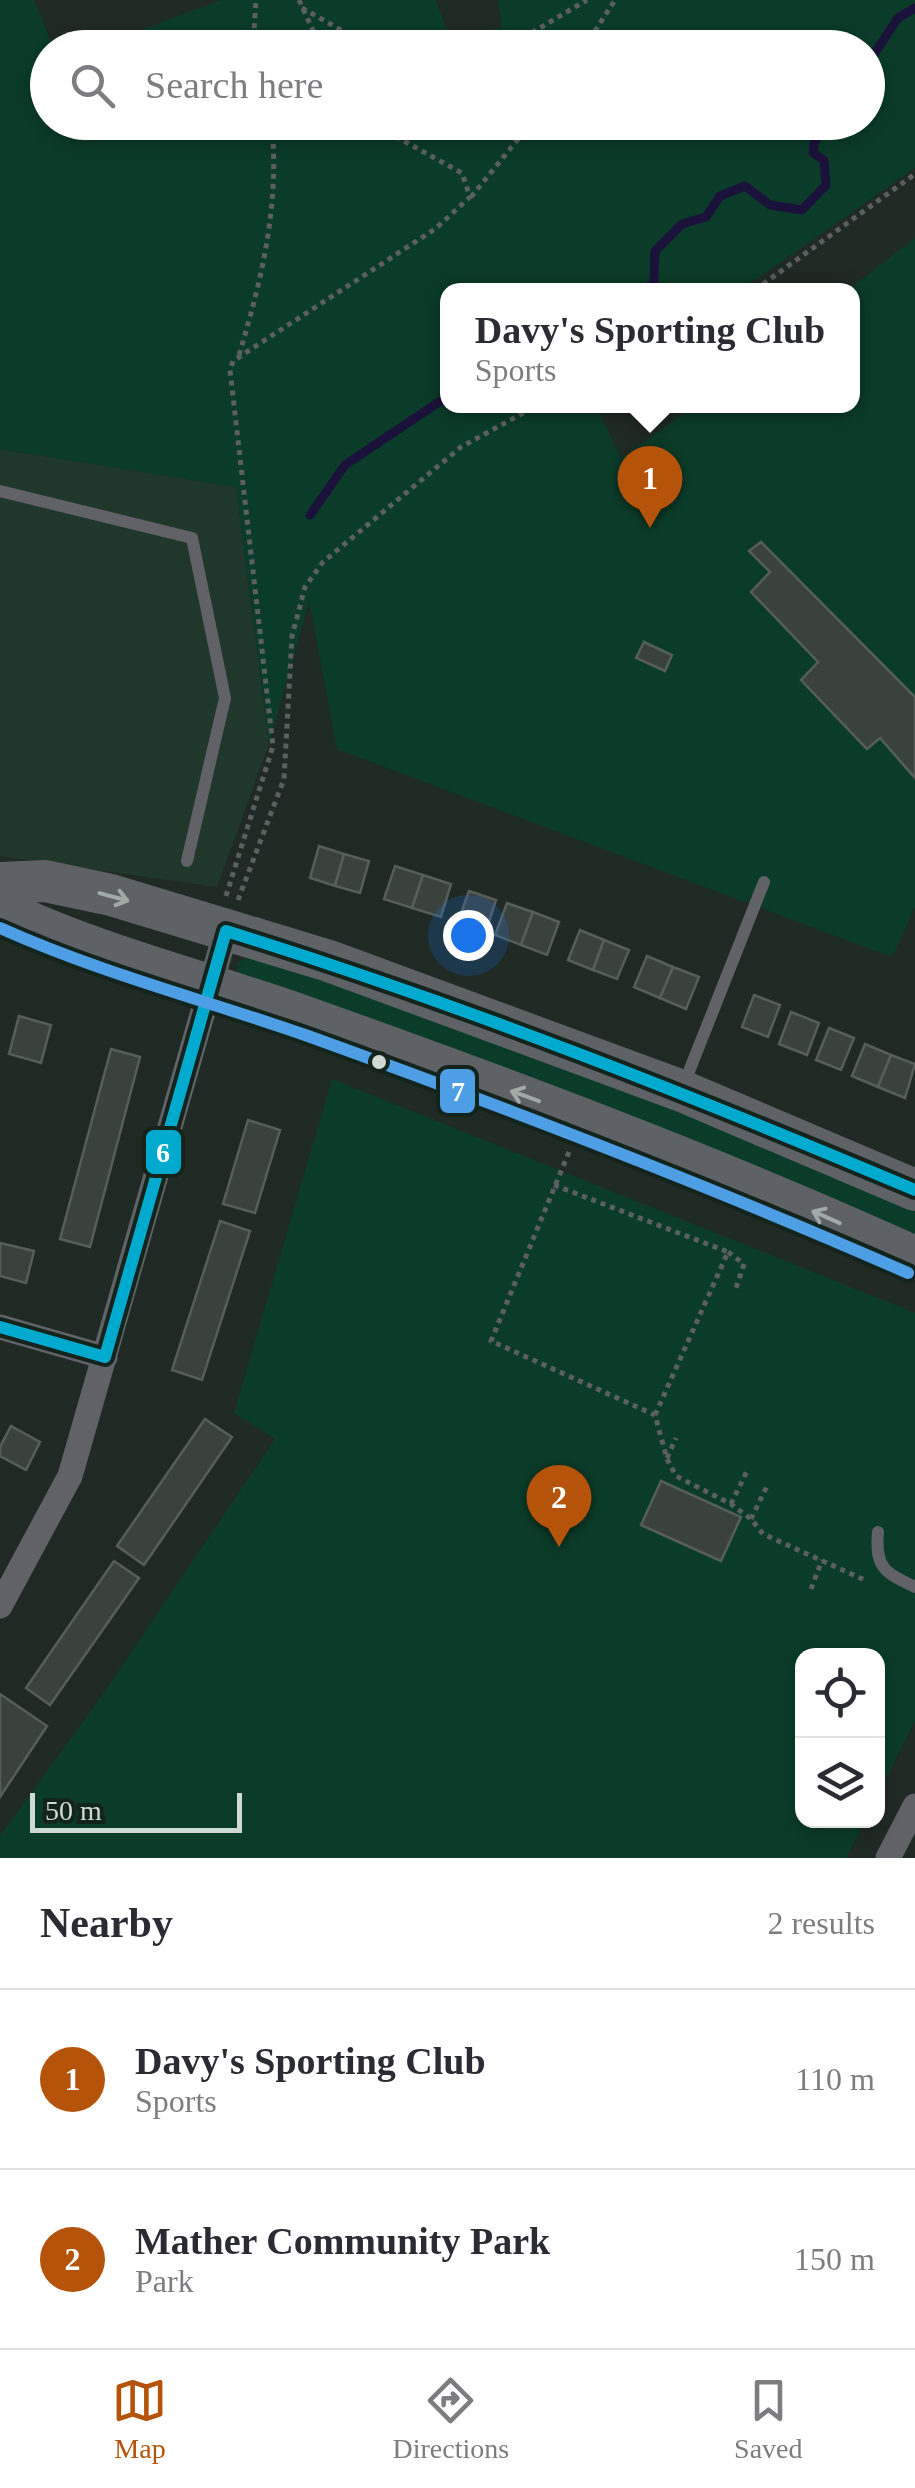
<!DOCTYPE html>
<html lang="en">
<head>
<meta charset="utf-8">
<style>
	:root { --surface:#fff; --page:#f2f2f3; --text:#2b2b33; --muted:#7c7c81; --line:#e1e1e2; --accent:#b45309 }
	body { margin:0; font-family:Georgia,serif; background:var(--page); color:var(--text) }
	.controls { position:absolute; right:30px; bottom:30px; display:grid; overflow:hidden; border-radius:20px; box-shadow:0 5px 15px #0003 }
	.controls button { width:90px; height:90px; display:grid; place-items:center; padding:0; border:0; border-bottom:2px solid var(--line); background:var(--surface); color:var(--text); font:50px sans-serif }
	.scale { position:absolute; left:30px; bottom:25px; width:212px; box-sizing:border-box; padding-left:10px; border:5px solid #d0dad4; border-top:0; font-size:28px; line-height:35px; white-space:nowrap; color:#d0dad4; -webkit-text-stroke:8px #13241c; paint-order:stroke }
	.you { position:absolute; left:468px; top:935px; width:35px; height:35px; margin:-25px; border:8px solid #fff; border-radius:50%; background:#1a73e8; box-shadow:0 0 0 15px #1a73e833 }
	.badge { display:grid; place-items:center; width:65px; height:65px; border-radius:50%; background:var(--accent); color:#fff; font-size:32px; font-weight:700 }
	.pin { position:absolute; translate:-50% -82px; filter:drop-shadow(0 2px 5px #0008) }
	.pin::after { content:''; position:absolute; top:52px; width:35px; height:30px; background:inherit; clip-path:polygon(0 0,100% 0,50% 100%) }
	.popup { position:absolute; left:440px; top:283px; width:420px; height:130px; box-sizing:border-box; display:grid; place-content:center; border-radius:20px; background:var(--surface); filter:drop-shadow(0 2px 8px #0005); font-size:32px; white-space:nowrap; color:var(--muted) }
	.popup b { font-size:38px; color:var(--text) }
	.popup::after { content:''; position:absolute; left:50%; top:100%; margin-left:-20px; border:20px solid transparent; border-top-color:var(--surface) }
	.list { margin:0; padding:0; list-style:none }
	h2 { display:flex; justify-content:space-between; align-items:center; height:130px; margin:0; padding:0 40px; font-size:42px }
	h2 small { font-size:32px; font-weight:400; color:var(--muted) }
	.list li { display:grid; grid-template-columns:65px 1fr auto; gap:30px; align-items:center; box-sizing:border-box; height:180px; padding:0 40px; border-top:2px solid var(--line) }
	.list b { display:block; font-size:38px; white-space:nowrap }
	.list p { margin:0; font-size:32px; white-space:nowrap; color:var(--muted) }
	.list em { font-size:32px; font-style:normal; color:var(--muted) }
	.icon { flex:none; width:55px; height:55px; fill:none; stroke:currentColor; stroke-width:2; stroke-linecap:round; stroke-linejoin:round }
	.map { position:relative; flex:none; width:915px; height:1858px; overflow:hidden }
	.search { position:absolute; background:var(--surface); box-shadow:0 5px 15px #0003; left:30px; right:30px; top:30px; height:110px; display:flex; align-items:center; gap:25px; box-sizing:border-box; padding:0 35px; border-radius:55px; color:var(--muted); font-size:38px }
	.sheet { height:490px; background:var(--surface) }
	nav { display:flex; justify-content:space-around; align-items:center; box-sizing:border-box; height:140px; border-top:2px solid var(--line); background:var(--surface); font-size:28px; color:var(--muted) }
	nav a { display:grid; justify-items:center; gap:5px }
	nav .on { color:var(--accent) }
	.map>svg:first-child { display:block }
	.built { fill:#20372c }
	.green { fill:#0b3b29 }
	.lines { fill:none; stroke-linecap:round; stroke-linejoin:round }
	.stream { stroke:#1b123b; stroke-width:9 }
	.building { fill:#3a423e; stroke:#565e5a; stroke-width:2.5 }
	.path { stroke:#5c5f61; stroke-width:5; stroke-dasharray:5 5; stroke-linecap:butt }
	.service { stroke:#616168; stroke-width:12 }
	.minor { stroke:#616168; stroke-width:25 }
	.trunk { stroke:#5e6166; stroke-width:42 }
	.bus-1-casing { stroke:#13241c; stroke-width:20 }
	.bus-2-casing { stroke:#13241c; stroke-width:20 }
	.bus-1 { stroke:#00a9ce; stroke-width:12 }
	.bus-2 { stroke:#4d9ee5; stroke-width:12 }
	.oneway { stroke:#a2aaa8 }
	.bus-dot { fill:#d0dad4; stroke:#13241c; stroke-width:4 }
	.line-badge { stroke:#13241c; stroke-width:4 }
	.badge-label { font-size:28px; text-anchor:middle; font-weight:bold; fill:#fff }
</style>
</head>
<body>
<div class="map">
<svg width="915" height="1858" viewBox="0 0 915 1858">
	<rect width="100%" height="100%" fill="#202a25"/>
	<!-- built -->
	<path class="built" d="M0,449l236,38 33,257 -52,143 -217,-31z"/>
	<!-- green -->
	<g class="green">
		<path d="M0,0h34l19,47 -5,1v74h820v-74l-771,-1 124,-47h215l15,42 51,-15 -4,-27h417v168l-174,122h-293v116h148l25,52 73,-52h158v-116h-4l67,-52v669l-23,50 -555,-208 -28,-148 -40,143 -33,-257 -236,-38z"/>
		<path d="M252,956l260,85 403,164v36l-677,-261 -1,-17z"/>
		<path d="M332,1079l583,234v408l-37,74v-139h-76v164l63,1 -19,37h-846v-22l103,-142 172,-255 -41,-26z"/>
	</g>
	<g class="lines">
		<!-- stream -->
		<g class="stream">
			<path d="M868,63l30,-45 17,-10"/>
			<path d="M644,290l10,-7 1,-32 27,-27 24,-7 14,-21 25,-10 25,19 32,5 24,-25 -2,-25 -11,-7 1,-10 13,-21"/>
			<path d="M310,515l35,-50 103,-69"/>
		</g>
	</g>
	<!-- building -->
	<g class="building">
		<path d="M761,542l154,155v81l-35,-40 -13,11 -66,-69 17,-18 -67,-70 19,-20 -21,-21z"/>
		<path d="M644,642l28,13 -7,16 -29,-13z"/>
		<path d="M319,846l25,8 -9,32 -25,-8z"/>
		<path d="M344,854l25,7 -9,32 -25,-7z"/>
		<path d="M395,866l28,9 -11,33 -28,-9z"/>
		<path d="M423,875l28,9 -10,33 -29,-9z"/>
		<path d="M469,891l27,9 -10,31 -28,-10z"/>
		<path d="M507,903l26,9 -12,33 -26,-10z"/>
		<path d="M533,912l26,10 -12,33 -26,-10z"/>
		<path d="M580,930l24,10 -11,30 -25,-10z"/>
		<path d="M604,940l25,10 -12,29 -24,-9z"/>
		<path d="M647,956l26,11 -13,31 -26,-11z"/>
		<path d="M673,967l26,10 -13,32 -26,-11z"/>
		<path d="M754,995l26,10 -12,32 -26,-10z"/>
		<path d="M791,1012l28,11 -12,32 -28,-11z"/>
		<path d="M19,1016l32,9 -10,38 -32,-9z"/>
		<path d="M829,1028l25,10 -13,32 -25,-10z"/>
		<path d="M865,1044l26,11 -13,32 -26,-11z"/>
		<path d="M111,1049l29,8 -50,190 -30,-8z"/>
		<path d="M891,1055l24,9 -10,34 -27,-11z"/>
		<path d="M248,1120l32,10 -25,83 -32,-9z"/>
		<path d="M220,1221l30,10 -48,149 -30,-10z"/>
		<path d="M0,1243l34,8 -8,32 -26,-7z"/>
		<path d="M205,1419l27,18 -88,128 -27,-19z"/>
		<path d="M11,1426l29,16 -14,28 -26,-14v-9z"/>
		<path d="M661,1481l80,36 -20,44 -80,-36z"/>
		<path d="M114,1561l25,17 -89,127 -24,-17z"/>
		<path d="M0,1694l47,32 -47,71z"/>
	</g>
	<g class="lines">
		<!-- path -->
		<g class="path">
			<path d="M299,0l22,48"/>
			<path d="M302,8l71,40"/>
			<path d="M253,48l3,-48"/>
			<path d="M506,48l81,-48"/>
			<path d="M584,48l31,-48"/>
			<path d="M471,197l61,-75"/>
			<path d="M755,290l160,-116"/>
			<path d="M239,355c24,-80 40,-148 33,-233"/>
			<path d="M226,896l47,-150 -43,-376 3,-9 202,-132 35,-32 -8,-24 -93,-51"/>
			<path d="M238,900l46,-121 8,-143 13,-49 18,-25 138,-115 75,-41"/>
			<path d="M569,1152l-78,189 164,74 12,44 9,17 55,28 20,15 12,15 104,47"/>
			<path d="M554,1185l174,67 -73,163"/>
			<path d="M728,1252l16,12 -8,24"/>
			<path d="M667,1458l9,-20"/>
			<path d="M731,1504l16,-33"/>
			<path d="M751,1519l17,-35"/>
			<path d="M811,1589l11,-29"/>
		</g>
		<!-- service -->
		<g class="service">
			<path d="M0,491l192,47 33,160 -38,163"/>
			<path d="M684,1084l80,-202"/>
			<path d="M878,1532c-3,36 6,40 37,55"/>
		</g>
		<!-- minor -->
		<g class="minor">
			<path d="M0,1327l105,30"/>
			<path d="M0,1606l70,-130 156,-545"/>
			<path d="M888,1858l27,-52"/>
		</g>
		<!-- trunk -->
		<g class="trunk">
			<path d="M0,883l45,-2 66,14 218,66 353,130 233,99"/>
			<path d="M0,909c96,46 200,71 300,106 208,74 414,151 615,242"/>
		</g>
		<!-- bus-1 casing -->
		<g class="bus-1-casing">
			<path id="bus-1" d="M0,1327l105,30 121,-426c235,73 462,163 689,259"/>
		</g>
		<!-- bus-2 casing -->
		<g class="bus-2-casing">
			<path id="bus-2" d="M0,928c100,45 205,72 308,108 202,73 403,150 600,237"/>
		</g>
		<!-- bus-1 -->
		<use href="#bus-1" class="bus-1"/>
		<!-- bus-2 -->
		<use href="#bus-2" class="bus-2"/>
	</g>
	<!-- one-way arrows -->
	<defs><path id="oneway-shaft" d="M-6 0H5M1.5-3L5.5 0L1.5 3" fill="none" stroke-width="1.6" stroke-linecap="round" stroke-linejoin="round" transform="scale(2.5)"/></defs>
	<g class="oneway">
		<use href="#oneway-shaft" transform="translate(114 897) rotate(15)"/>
		<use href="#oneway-shaft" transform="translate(525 1096) rotate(-160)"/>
		<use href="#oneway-shaft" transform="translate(826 1217) rotate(-156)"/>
	</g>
	<!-- markers -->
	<circle class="bus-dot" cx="379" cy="1062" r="9"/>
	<g class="line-badge">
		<rect x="438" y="1067" width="39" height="48" rx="10" fill="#4d9ee5"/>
		<rect x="144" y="1128" width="39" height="48" rx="10" fill="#00a9ce"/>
	</g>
	<g class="badge-label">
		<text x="458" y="1101">7</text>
		<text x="163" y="1162">6</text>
	</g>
</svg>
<div class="controls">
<button><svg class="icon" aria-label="locate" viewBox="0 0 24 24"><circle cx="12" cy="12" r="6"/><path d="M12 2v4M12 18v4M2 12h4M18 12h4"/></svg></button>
<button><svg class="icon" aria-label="layers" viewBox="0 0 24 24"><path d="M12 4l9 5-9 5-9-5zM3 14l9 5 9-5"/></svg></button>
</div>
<div class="scale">50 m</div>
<div class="you"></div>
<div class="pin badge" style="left:650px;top:528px">1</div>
<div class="popup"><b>Davy's Sporting Club</b>Sports</div>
<div class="pin badge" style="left:559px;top:1547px">2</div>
<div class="search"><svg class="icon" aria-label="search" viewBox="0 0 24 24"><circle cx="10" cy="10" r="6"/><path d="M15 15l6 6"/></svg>Search here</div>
</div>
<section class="sheet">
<h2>Nearby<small>2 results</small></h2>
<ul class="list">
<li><span class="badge">1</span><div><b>Davy's Sporting Club</b><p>Sports</p></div><em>110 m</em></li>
<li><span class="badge">2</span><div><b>Mather Community Park</b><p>Park</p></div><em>150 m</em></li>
</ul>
</section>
<nav>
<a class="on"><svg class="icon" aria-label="map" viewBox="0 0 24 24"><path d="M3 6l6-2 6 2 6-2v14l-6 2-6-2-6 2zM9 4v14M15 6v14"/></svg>Map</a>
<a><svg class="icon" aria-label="directions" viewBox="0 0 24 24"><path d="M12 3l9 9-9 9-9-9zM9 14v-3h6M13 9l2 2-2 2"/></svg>Directions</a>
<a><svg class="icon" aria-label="saved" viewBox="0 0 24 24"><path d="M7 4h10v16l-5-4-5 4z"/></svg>Saved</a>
</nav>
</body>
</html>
